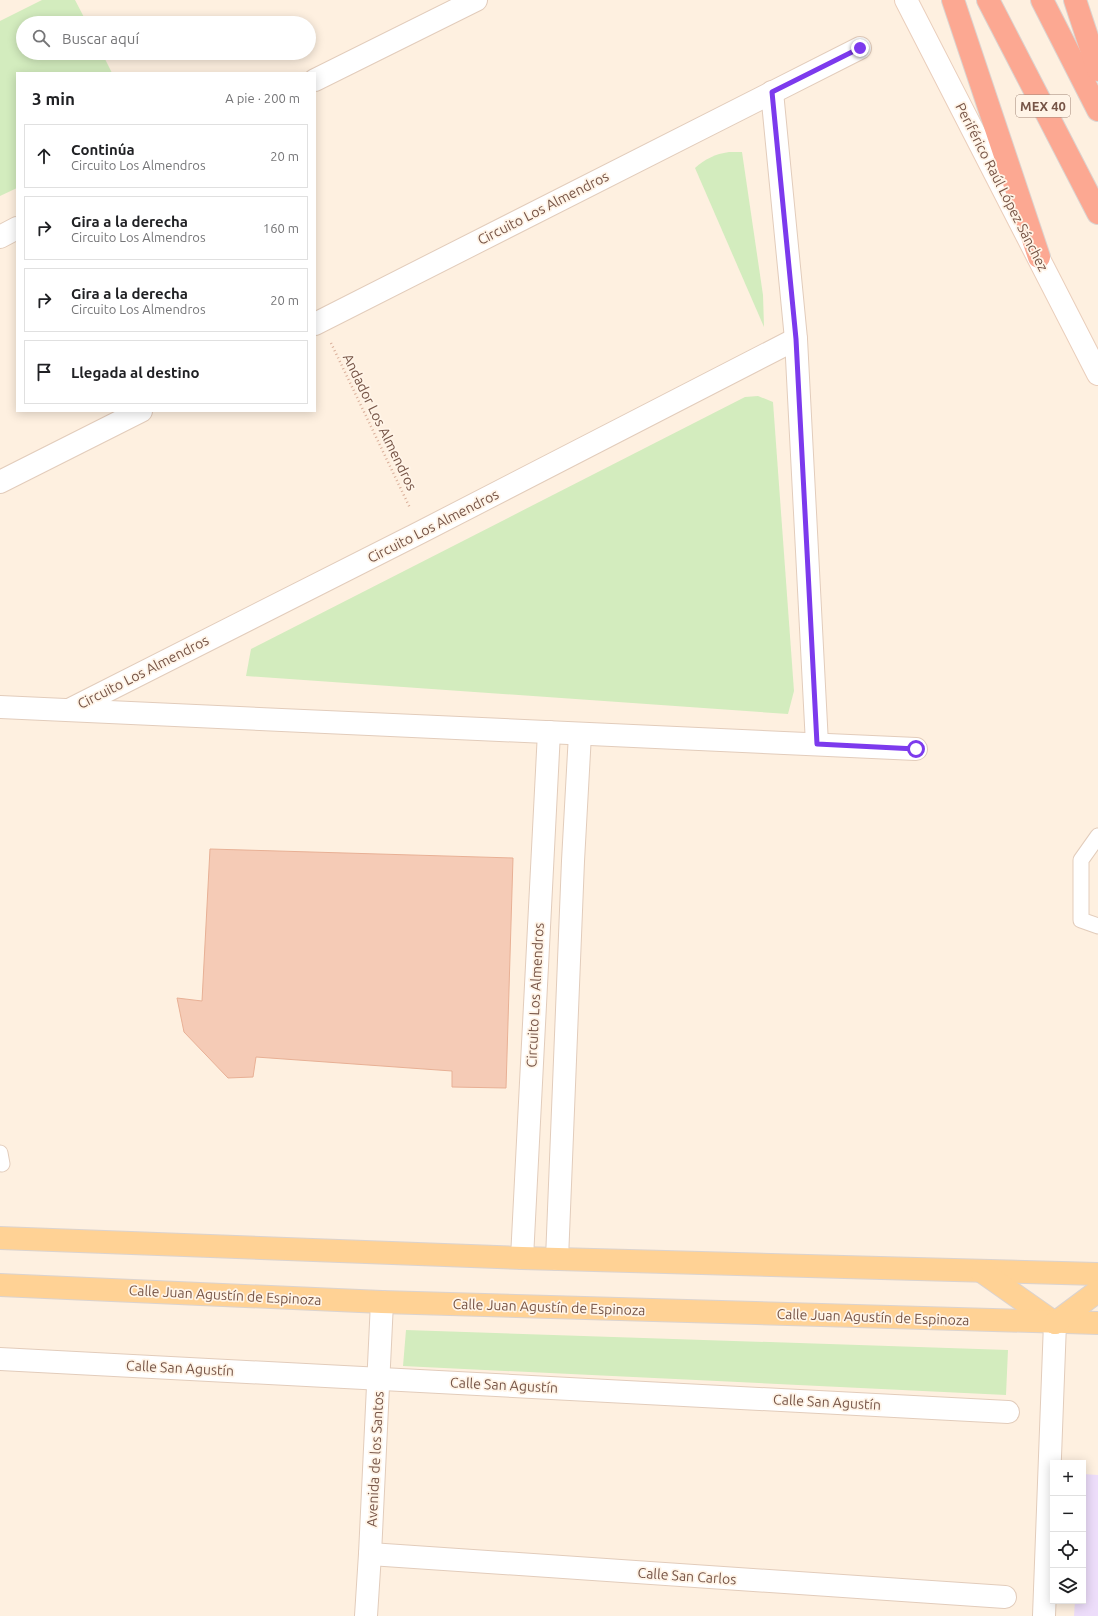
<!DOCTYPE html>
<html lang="es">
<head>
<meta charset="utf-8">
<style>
	:root { --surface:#fff; --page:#f6f6f6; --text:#202124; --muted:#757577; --line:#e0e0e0 }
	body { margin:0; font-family:Ubuntu,sans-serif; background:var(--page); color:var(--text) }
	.controls { position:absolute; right:12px; bottom:12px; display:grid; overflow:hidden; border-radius:0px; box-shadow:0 2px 10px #0003 }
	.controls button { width:36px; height:36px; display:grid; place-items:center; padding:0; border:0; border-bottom:1px solid var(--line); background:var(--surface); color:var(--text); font:20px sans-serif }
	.stop { position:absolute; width:12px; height:12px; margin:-9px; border:3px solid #7c3aed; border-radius:50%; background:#fff }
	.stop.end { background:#7c3aed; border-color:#fff; box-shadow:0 1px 4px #0008 }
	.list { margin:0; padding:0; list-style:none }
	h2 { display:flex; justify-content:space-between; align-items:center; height:52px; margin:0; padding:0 16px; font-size:17px }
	h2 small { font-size:13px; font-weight:400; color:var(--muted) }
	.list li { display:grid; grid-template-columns:26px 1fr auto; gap:12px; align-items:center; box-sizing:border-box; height:64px; margin:0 8px 8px; padding:0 8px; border:1px solid var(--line); border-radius:0px }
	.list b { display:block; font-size:15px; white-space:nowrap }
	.list p { margin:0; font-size:13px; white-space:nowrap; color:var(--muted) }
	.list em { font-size:13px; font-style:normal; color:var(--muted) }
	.icon { flex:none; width:22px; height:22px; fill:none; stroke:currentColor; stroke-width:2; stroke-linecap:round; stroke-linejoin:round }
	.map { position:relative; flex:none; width:1098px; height:1616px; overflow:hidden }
	.search { position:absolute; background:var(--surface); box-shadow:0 2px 10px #0003; left:16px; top:16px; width:300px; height:44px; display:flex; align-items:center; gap:10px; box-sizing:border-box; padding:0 14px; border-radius:22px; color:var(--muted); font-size:15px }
	.panel { position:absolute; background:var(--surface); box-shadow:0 2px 10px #0003; left:16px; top:72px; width:300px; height:340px; border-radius:0px }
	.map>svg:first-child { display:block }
	.education { fill:#edddfa }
	.green { fill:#d3ecbe }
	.building { fill:#f5cbb6; stroke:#e8b095 }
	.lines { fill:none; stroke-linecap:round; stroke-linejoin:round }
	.service-casing { stroke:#e2ccbb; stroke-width:17 }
	.minor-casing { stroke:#e2ccbb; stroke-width:24 }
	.secondary-casing { stroke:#eacebb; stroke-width:24 }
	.primary-casing { stroke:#dbd3cf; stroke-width:24 }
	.motorway-casing { stroke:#dbd3cf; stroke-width:24 }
	.path { stroke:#d9ae99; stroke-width:2.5; stroke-dasharray:1 3; stroke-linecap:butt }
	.service { stroke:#fff; stroke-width:15 }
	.minor { stroke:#fff; stroke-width:22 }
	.secondary { stroke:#fff; stroke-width:22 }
	.primary { stroke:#ffd295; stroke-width:22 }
	.motorway { stroke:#fca892; stroke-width:22 }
	.route { stroke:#7c3aed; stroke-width:5 }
	.labels { text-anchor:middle; stroke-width:3.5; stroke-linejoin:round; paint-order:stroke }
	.shield { fill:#fff4e7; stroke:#9f8476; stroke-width:1 }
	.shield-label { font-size:13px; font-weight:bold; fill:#765446 }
	.street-label { font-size:14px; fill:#765446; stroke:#fff4e7 }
</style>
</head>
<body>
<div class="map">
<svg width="1098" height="1616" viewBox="0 0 1098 1616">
	<rect width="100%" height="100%" fill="#fef0e0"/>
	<!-- education -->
	<path class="education" d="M1083,1474l15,1v141h-24l1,-15h8z"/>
	<!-- green -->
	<g class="green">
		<path d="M42,0h33l12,23h-64v30h79l10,20h-95v115l-17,8v-175z"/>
		<path d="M729,152h13l21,143 1,32 -69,-159c10,-9 20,-14 34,-16z"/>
		<path d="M758,396l15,6 21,289 -6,23 -542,-38 5,-27 494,-252z"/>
		<path d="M406,1330l602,20 -2,45 -603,-29z"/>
	</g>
	<!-- building -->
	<path class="building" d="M210,849l303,9 -7,230 -54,-1v-16l-196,-14 -3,20 -25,1 -44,-46 -7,-34 25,3z"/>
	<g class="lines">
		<!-- service casing -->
		<g class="service-casing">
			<g id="service">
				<path d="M1098,836l-17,24v60l17,6"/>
				<path d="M0,1153l2,11"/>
			</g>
		</g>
		<!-- minor casing -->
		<g class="minor-casing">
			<g id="minor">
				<path d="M315,80l161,-80"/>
				<path d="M772,92l24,247 21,405"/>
				<path d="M0,237l17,-9"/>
				<path d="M315,324l545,-276"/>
				<path d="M0,482l141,-71"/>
				<path d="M0,707l916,42"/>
				<path d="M69,710l352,-178 375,-193"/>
				<path d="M522,1258l27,-526"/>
				<path d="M557,1259l16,-398 7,-127"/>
				<path d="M0,1359l1008,53"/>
				<path d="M370,1554l635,43"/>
				<path d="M366,1616l4,-62 12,-252"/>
				<path d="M1044,1616l11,-293"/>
			</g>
		</g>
		<!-- secondary casing -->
		<g class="secondary-casing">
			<path id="secondary" d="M906,0l192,374"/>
		</g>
		<!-- primary casing -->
		<g class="primary-casing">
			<g id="primary">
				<path d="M0,1238l522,20 576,16"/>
				<path d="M981,1271l74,52"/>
				<path d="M0,1285l382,17 716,21"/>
				<path d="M1055,1323l43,-32"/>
			</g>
		</g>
		<!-- motorway casing -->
		<g class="motorway-casing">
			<g id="motorway">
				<path d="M953,0l86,257"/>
				<path d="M988,0l110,213"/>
				<path d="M1042,0l56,110"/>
				<path d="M1075,0l23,70"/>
			</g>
		</g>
		<!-- path -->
		<path class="path" d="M331,343l79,165"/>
		<!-- service -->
		<use href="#service" class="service"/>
		<!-- minor -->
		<use href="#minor" class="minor"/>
		<!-- secondary -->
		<use href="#secondary" class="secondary"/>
		<!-- primary -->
		<use href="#primary" class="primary"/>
		<!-- motorway -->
		<use href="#motorway" class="motorway"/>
	</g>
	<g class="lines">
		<!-- route -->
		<path class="route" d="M860,48l-88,44 24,247 21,405 99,5"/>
	</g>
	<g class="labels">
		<!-- shield labels -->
		<rect class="shield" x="1016" y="95" width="54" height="22" rx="3"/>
		<g class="shield-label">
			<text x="1043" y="111">MEX 40</text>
		</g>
		<!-- street labels -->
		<g class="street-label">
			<text transform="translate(1002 187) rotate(63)" y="5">Periférico Raúl López Sánchez</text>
			<text transform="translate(543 208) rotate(-27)" y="5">Circuito Los Almendros</text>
			<text transform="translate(380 422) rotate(64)" y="5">Andador Los Almendros</text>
			<text transform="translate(433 526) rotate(-27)" y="5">Circuito Los Almendros</text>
			<text transform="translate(143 672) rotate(-27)" y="5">Circuito Los Almendros</text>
			<text transform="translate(535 995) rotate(-87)" y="5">Circuito Los Almendros</text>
			<text transform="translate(225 1295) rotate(3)" y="5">Calle Juan Agustín de Espinoza</text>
			<text transform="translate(549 1307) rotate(2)" y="5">Calle Juan Agustín de Espinoza</text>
			<text transform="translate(873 1317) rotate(2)" y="5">Calle Juan Agustín de Espinoza</text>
			<text transform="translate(180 1368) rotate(3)" y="5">Calle San Agustín</text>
			<text transform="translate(504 1385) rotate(3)" y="5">Calle San Agustín</text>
			<text transform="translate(827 1402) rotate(3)" y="5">Calle San Agustín</text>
			<text transform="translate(375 1459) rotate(-87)" y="5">Avenida de los Santos</text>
			<text transform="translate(687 1576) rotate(4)" y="5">Calle San Carlos</text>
		</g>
	</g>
</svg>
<div class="controls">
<button>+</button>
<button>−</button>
<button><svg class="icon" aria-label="locate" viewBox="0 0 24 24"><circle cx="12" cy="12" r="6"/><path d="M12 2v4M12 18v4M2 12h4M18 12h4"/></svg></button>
<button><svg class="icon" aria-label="layers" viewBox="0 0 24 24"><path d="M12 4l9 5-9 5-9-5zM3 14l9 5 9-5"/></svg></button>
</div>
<div class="stop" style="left:916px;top:749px"></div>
<div class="stop end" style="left:860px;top:48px"></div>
<div class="search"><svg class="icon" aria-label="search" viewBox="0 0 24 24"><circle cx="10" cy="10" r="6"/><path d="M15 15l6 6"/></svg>Buscar aquí</div>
<section class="panel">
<h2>3 min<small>A pie · 200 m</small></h2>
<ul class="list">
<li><svg class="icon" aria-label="ahead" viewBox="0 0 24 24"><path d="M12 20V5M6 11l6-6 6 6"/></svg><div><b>Continúa</b><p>Circuito Los Almendros</p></div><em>20 m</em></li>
<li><svg class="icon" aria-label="right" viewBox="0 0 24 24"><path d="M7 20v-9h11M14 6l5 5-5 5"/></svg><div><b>Gira a la derecha</b><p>Circuito Los Almendros</p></div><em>160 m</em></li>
<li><svg class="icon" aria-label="right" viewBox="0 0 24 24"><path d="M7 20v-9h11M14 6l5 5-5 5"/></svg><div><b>Gira a la derecha</b><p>Circuito Los Almendros</p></div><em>20 m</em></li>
<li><svg class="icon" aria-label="arrive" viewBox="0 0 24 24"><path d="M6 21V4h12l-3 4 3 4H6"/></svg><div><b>Llegada al destino</b></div></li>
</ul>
</section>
</div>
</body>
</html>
